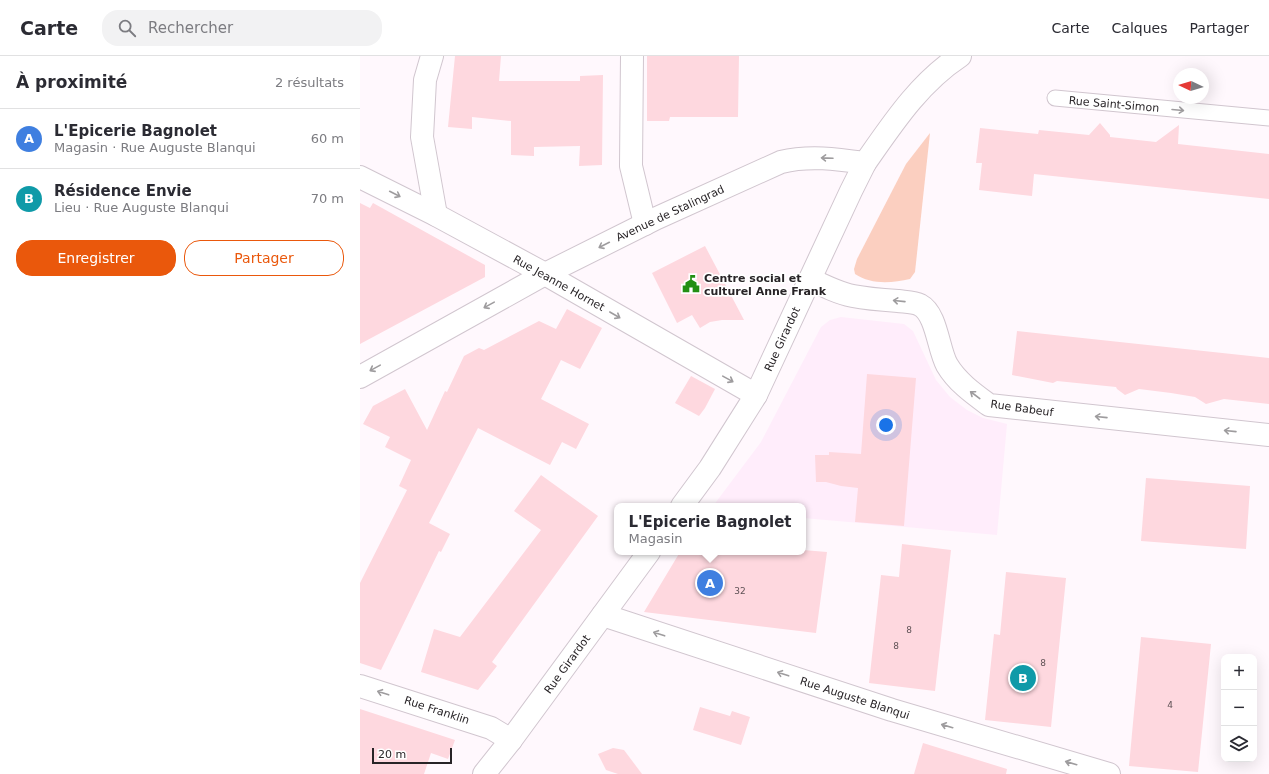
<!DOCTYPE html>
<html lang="fr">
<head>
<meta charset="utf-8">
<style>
	:root { --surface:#fff; --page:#f2f2f3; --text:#2b2b33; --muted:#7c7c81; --line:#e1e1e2; --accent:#ea580c }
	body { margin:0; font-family:"DejaVu Sans",sans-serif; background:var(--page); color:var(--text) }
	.controls { position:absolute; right:12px; bottom:12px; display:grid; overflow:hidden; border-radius:8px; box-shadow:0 4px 16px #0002 }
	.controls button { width:36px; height:36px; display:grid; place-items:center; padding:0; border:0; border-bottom:1px solid var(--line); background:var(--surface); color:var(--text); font:20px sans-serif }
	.compass { position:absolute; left:813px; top:12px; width:36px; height:36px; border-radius:50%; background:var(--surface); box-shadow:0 4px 16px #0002; rotate:274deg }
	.scale { position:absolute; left:12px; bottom:10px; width:80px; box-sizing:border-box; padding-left:4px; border:2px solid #282427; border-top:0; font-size:11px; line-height:14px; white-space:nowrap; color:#282427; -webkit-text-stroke:3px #fff; paint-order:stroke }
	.you { position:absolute; left:526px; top:369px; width:14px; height:14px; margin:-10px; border:3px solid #fff; border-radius:50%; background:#1a73e8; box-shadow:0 0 0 6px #1a73e833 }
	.badge { display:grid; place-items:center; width:26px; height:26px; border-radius:50%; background:var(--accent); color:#fff; font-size:13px; font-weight:700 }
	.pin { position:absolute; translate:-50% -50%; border:2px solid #fff; box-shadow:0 1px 4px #0006 }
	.popup { position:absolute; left:254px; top:447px; width:192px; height:52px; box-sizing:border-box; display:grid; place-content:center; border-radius:8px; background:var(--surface); filter:drop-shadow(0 1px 3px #0005); font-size:13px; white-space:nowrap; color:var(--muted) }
	.popup b { font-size:15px; color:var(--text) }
	.popup::after { content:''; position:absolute; left:50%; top:100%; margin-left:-8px; border:8px solid transparent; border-top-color:var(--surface) }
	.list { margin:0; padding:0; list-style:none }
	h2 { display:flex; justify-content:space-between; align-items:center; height:52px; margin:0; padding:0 16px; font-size:17px }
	h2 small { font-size:13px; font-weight:400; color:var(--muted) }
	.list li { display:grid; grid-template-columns:26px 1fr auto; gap:12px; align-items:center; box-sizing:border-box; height:60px; padding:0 16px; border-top:1px solid var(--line) }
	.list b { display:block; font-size:15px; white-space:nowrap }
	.list p { margin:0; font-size:13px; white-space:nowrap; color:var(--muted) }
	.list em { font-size:13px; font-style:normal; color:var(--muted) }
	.actions { display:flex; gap:8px; padding:12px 16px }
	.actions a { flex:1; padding:9px 0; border:1px solid var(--accent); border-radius:16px; text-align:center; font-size:14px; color:var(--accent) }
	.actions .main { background:var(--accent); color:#fff }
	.icon { flex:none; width:22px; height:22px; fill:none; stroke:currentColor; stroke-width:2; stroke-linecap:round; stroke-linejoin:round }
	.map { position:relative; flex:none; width:909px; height:718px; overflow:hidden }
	header { display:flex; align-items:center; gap:24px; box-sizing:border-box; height:56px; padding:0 20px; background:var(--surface); border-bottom:1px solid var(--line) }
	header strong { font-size:19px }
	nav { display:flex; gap:22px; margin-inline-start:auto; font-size:14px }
	.search { width:280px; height:36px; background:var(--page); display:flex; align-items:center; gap:10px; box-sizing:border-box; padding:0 14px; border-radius:16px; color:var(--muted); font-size:15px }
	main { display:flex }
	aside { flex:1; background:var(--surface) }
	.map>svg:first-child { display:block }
	.built { fill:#ffedfb }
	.green { fill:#fbcfc0 }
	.building { fill:#fed8df }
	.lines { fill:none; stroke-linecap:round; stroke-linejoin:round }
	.service-casing { stroke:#d1c6cf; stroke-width:17 }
	.minor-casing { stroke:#d1c6cf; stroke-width:24 }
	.tertiary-casing { stroke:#d1c6cf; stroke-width:24 }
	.secondary-casing { stroke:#d1c6cf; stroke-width:24 }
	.service { stroke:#fff; stroke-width:15 }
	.minor { stroke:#fff; stroke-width:22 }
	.tertiary { stroke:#fff; stroke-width:22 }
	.secondary { stroke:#fff; stroke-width:22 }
	.oneway { stroke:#9e9c9e }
	.labels { text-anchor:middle; stroke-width:3.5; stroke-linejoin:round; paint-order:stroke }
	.number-label { font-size:9px; fill:#5e5155 }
	.street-label { font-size:11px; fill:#282427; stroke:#fff }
	.poi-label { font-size:11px; font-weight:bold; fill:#282427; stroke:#fff; text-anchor:start }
</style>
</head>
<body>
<header>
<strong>Carte</strong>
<div class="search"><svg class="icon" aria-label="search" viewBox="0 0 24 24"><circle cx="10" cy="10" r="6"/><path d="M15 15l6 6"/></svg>Rechercher</div>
<nav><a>Carte</a><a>Calques</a><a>Partager</a></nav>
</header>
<main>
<aside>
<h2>À proximité<small>2 résultats</small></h2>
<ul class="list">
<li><span class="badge" style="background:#3f7fe0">A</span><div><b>L'Epicerie Bagnolet</b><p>Magasin · Rue Auguste Blanqui</p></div><em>60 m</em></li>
<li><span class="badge" style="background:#0f9aa8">B</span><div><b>Résidence Envie</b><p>Lieu · Rue Auguste Blanqui</p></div><em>70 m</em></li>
</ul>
<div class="actions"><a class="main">Enregistrer</a><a>Partager</a></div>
</aside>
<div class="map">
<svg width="909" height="718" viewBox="0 0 909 718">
	<rect width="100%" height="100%" fill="#fff8fd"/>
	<!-- built -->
	<path class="built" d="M481,261l63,7 9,7 23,49 14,17 17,13 16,8 24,6 -10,111 -194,-17v-12h-90l48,-64 60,-115 9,-7z"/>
	<!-- green -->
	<path class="green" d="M570,77l-15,139 -5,7c-18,4 -39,6 -55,-5l-1,-5 3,-10 49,-95z"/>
	<!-- building -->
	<g class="building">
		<path d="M95,0h46l-2,25h81v-5l23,-1 -1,90 -23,1 1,-20 -46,1v9l-23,-1v-34l-39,-4v12l-24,-2z"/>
		<path d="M287,0h92l-1,61h-68l-1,4h-22z"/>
		<path d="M740,67l10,12v2l46,5 23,-17 -1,19 91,10v45l-235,-25 -2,22 -53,-6 3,-27h-6l4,-35 58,6 1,-4 50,5z"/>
		<path d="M0,147l10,5 3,-5 112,62v12l-125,67z"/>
		<path d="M345,190l39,74h-22l-12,2 -10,6 -8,-13 -15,8 -25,-50z"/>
		<path d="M207,253l35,19 -22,41 -19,-9 -20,39 48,25 -13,25 -14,-7 -12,23 -72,-37 -49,95 21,11 -9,18 -2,-1 -58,119 -21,-7v-80l47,-93 -8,-4 12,-26 -26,-13 5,-10 -27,-13 10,-18 32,-17 22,41 18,-39 2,1 17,-36 15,-8 5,2 55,-29 17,8z"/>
		<path d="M657,275l252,27v46l-45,-5 -18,5 -11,-7 -24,-4 -32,-4 -14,6 -8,-6 -1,-2 -59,-6 -4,2 -41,-8z"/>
		<path d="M507,318l49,4 -12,148 -49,-4 3,-34 -17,-2 -15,-4h-10l-1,-27h14v-3l32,2z"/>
		<path d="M331,320l24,13 -10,19 -6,8 -24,-13z"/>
		<path d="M181,419l57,41 -106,146 5,4 -19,24 -57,-18 13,-43 26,8 81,-107 -27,-19z"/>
		<path d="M786,422l104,8 -4,63 -105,-8z"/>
		<path d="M542,488l49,6 -16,141 -66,-8 12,-108 18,2z"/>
		<path d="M443,494l24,2 -11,81 -172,-21 36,-60h123z"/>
		<path d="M646,516l60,6 -15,149 -66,-7 9,-86 6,1z"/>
		<path d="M781,581l70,7 -13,128 -69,-6z"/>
		<path d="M340,651l30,9 2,-5 18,6 -9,28 -48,-15z"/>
		<path d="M0,653l95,31 -7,19 -17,-6 -7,21h-64z"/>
		<path d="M563,687l84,26 -1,5h-92z"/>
		<path d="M253,692l11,2 18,24h-24l-12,-4 -8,-16z"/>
	</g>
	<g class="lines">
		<!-- service casing -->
		<g class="service-casing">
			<path id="service" d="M695,42l214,20"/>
		</g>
		<!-- minor casing -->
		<g class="minor-casing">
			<g id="minor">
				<path d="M72,0l-7,24 -3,57 14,78"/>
				<path d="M272,0l-1,110 14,58"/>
				<path d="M0,121l76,38 109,59 211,121"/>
				<path d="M450,223c14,7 28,14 43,17 15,3 30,4 45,5 7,1 16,1 22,4 17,9 18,44 27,60 10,17 27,29 42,40l280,30"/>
				<path d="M243,559l289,95 217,64"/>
				<path d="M0,630l131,42 20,12"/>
			</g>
		</g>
		<!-- tertiary casing -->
		<g class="tertiary-casing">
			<g id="tertiary">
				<path d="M322,450l28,-38 46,-73 95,-204 14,-28"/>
				<path d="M124,718l27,-34 138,-188"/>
			</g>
		</g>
		<!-- secondary casing -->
		<g class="secondary-casing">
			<path id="secondary" d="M0,321l185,-103 112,-56 124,-56c28,-7 56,-3 84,1 28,-40 54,-80 95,-107"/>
		</g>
		<!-- service -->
		<use href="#service" class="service"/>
		<!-- minor -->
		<use href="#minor" class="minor"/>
		<!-- tertiary -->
		<use href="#tertiary" class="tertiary"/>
		<!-- secondary -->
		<use href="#secondary" class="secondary"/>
	</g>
	<!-- one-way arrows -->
	<defs><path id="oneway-shaft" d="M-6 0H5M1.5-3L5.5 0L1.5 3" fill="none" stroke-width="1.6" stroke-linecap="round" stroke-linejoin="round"/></defs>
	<g class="oneway">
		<use href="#oneway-shaft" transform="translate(818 54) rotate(5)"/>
		<use href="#oneway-shaft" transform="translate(467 102) rotate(-178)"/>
		<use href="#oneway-shaft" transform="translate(35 138) rotate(27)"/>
		<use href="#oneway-shaft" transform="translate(244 189) rotate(153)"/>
		<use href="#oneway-shaft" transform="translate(539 245) rotate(-174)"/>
		<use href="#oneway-shaft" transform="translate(129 249) rotate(151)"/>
		<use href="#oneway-shaft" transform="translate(255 259) rotate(30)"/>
		<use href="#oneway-shaft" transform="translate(15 312) rotate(151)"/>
		<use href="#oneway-shaft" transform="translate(368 323) rotate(29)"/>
		<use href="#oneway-shaft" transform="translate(615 339) rotate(-143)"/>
		<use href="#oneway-shaft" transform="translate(741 361) rotate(-174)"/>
		<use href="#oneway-shaft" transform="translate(870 375) rotate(-174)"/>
		<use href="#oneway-shaft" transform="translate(299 578) rotate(-162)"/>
		<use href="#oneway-shaft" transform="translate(423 618) rotate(-162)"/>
		<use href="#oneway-shaft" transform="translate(23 637) rotate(-162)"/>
		<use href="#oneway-shaft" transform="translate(587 670) rotate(-164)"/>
		<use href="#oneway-shaft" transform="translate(711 707) rotate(-164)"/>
	</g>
	<!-- icons -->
	<defs>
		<g id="civic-bare" transform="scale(1.38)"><path d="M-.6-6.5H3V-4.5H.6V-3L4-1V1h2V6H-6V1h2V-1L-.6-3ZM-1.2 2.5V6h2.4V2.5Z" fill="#228f13" stroke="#fff" stroke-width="2.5" paint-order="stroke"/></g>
	</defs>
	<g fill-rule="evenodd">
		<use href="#civic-bare" x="331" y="228"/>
	</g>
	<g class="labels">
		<!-- number labels -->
		<g class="number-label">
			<text x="380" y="538">32</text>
			<text x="549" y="577">8</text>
			<text x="536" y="593">8</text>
			<text x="683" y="610">8</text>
			<text x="810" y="652">4</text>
		</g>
		<!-- street labels -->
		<g class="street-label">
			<text transform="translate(754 48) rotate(5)" y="4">Rue Saint-Simon</text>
			<text transform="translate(310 157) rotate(-25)" y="4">Avenue de Stalingrad</text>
			<text transform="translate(199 227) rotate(29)" y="4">Rue Jeanne Hornet</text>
			<text transform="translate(422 283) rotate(-65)" y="4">Rue Girardot</text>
			<text transform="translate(662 352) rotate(8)" y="4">Rue Babeuf</text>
			<text transform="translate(207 608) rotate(-54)" y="4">Rue Girardot</text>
			<text transform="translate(495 642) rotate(18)" y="4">Rue Auguste Blanqui</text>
			<text transform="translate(77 654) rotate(18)" y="4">Rue Franklin</text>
		</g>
		<!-- poi labels -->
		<g class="poi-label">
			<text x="344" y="226">Centre social et<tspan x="344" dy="13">culturel Anne Frank</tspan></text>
		</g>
	</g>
</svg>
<div class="controls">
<button>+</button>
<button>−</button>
<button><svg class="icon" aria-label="layers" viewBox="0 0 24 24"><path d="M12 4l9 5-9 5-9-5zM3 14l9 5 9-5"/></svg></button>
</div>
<svg class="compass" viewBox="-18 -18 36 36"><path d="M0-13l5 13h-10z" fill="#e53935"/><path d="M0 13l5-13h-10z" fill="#7c7c81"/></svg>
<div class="scale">20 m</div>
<div class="you"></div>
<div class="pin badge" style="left:350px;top:527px;background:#3f7fe0">A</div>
<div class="popup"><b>L'Epicerie Bagnolet</b>Magasin</div>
<div class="pin badge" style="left:663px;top:622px;background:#0f9aa8">B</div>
</div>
</main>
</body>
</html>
